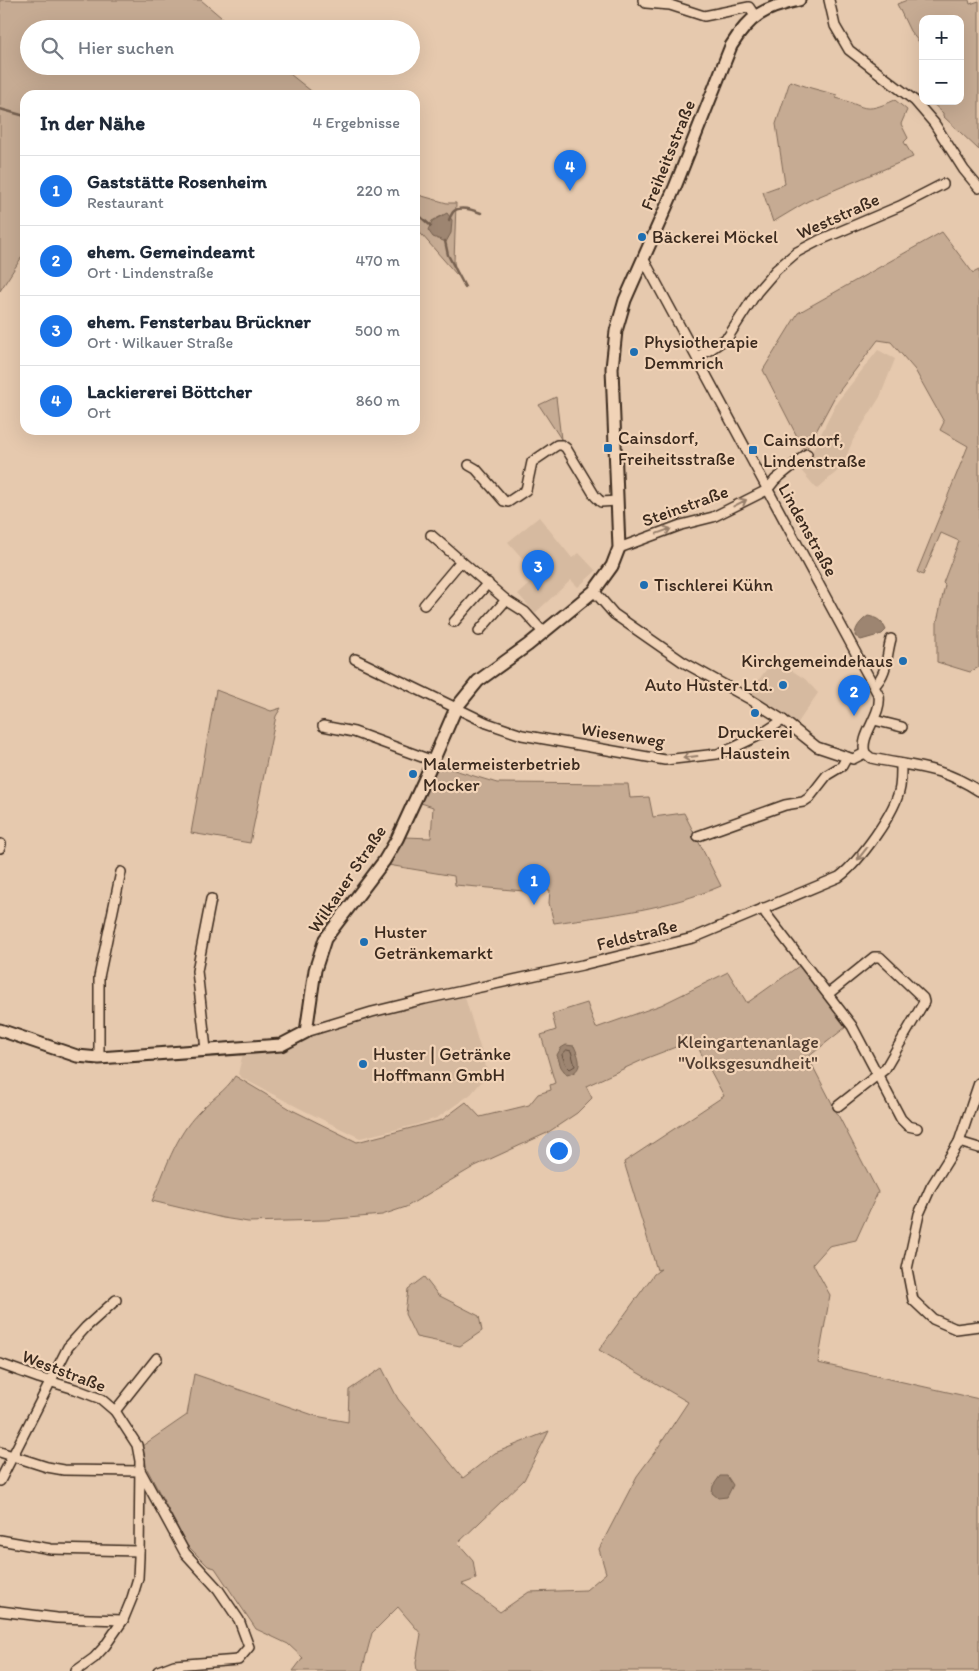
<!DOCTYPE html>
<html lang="de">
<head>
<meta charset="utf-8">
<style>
	:root { --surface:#fff; --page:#f2f2f3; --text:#1f2937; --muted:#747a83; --line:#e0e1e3; --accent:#1a73e8 }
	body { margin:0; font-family:Itim,sans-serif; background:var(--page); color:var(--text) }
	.controls { position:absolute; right:15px; top:15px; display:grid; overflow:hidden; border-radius:10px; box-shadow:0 5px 20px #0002 }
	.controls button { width:45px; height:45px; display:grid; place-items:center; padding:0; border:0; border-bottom:1px solid var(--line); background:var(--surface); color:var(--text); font:25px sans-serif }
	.you { position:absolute; left:558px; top:1150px; width:18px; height:18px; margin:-12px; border:4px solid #fff; border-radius:50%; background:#1a73e8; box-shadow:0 0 0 8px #1a73e833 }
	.badge { display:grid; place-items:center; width:32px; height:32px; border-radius:50%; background:var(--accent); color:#fff; font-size:16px; font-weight:700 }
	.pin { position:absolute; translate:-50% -41px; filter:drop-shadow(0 1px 2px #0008) }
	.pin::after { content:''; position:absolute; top:26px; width:18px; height:15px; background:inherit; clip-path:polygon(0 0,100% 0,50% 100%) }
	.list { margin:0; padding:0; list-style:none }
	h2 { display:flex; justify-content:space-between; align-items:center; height:65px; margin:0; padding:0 20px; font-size:21px }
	h2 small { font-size:16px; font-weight:400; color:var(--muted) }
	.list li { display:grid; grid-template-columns:32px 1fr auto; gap:15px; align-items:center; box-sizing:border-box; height:70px; padding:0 20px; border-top:1px solid var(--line) }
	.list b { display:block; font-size:19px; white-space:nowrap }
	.list p { margin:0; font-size:16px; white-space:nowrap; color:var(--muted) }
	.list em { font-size:16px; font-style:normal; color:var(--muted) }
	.icon { flex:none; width:28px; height:28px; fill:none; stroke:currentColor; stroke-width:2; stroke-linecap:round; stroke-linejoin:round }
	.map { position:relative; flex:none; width:979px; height:1671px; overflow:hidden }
	.search { position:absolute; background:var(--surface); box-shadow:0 5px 20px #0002; left:20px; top:20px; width:400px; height:55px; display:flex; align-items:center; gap:12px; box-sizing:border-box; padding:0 18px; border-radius:28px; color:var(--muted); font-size:19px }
	.panel { position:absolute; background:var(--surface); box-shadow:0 5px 20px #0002; left:20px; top:90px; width:400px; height:345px; border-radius:15px }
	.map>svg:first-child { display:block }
	.built { fill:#d6baa0 }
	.green { fill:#c6ab93; stroke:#806a58 }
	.water { fill:#9d8571; stroke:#766150 }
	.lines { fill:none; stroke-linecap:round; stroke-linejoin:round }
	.shore { stroke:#624e3f; stroke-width:1 }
	.stream { stroke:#766150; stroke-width:2.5 }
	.minor-casing { stroke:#3b2a1e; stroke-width:12 }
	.tertiary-casing { stroke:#3b2a1e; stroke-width:15 }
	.minor { stroke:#f1d3b7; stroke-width:9 }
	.tertiary { stroke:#f1d3b7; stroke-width:11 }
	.oneway { stroke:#967e6a }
	.poi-dot { fill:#1f6fb2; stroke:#f1d3b7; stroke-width:2 }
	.labels { text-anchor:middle; stroke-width:4.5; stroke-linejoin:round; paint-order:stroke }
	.street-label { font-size:18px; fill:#3b2a1e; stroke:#f1d3b7 }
	.poi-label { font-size:18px; fill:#3b2a1e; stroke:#f1d3b7; text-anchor:start }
	.park-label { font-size:18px; fill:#503d30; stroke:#f1d3b7 }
</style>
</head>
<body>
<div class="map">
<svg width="979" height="1671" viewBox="0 0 979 1671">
	<rect width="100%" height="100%" fill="#e6c9ae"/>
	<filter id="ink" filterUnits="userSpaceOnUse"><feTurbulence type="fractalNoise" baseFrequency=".02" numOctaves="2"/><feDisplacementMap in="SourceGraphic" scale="10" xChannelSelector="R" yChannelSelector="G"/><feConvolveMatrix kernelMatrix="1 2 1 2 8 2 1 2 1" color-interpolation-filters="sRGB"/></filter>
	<g filter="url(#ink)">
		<!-- built -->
		<g class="built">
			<path d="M878,350l17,9 -15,38 -27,43 -11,27 -25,22 -19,-22 11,-9 28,-56z"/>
			<path d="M539,517l33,41 7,-5 17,18 -18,16 -7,-7 -36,33 -17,-19 20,-18 -30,-34z"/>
			<path d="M774,659l31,20 13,14 -21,31 -47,-32z"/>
			<path d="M464,994l24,80 -17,20 -34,24 -22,7 -55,13 -59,-29 -59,-31 -4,-4 5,-21 32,-1 13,-4 25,-12 38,-14z"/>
		</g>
		<!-- green -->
		<g class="green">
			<path d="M0,0h201l34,29h-206v37h251l36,29h-291v157l-25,39z"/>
			<path d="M907,0h62l1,4 9,-3v149l-36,-34v-3l-12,-11 -4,1 -2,-2h35v-82h-37v28l-13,-16 -13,-27z"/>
			<path d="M790,81l21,7 26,7 -1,3c31,8 25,17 59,2l12,10 -6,14 7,14 -4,4 9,15 -105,44 -35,21 -10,-30 22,-8 -9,-60z"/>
			<path d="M415,194l32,9h9l-2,59 3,13 -42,-48z"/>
			<path d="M942,232l31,41 6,-3v397l-9,5 -33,-10v-40l8,-37 -2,-2 16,-42 -18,-8 -18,42 -6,-3 51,-126 -28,-16 4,-8 -29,-52 -24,-28 -13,-2 -44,58 -29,54 -42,-82 35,-57z"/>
			<path d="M556,397l5,42 -22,-34z"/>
			<path d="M216,690l55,21 10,-3 -5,8 -26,127 -59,-10z"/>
			<path d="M438,765l59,18 131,1 2,14 19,-1 4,20 31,-4 37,73c-54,23 -110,29 -167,37l-5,-20 1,-13 -26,1 -69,-6 -1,-9 -66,-11 17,-28 26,1 2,-31 -12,-4z"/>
			<path d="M799,966l47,61 -38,30 70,135 -22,48 -27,6 -16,18 17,31 -12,68 161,36v272h-562l-1,-8 5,-29 -23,-27 -26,26 -10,38h-69l10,-13 -15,-14 -32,-15 -41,-61 -7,-2 -21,-21 -40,-76 -5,-23 45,-31 7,-41 122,42 32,6 1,-32 33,-22 16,31 65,79 32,-25 54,-22 -25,49 -66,63 15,17 3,19 -14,5 38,28 29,-20 57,-2 20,-17 -7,-24 38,-73 20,-27 31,-47 -89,-52 55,-76 7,-5 -4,1 -33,-108 100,-66 -30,-56 -47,18 -61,28 6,12 -15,15 -30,20 -72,33 -69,41 -24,8 -57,5 -77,2 -25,-4 -71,-17c13,-30 23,-65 47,-89 12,-13 27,-21 36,-36l57,34 65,32 85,-22 24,-18 14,15 49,-12 9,-11 13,-4 -1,-5 5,-2 -14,-48 15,-5 -4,-16 35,-11 9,25 65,-23 67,-33 19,31z"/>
			<path d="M424,1277l14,18 41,21 3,15 -22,15 -44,-9 -11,-23 3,-25z"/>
		</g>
		<!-- water -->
		<g class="water">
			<path d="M447,213l5,7 -1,13 -5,9 -13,-5 -5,-7 4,-9z"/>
			<path d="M868,616c10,2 14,5 18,14l-4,4 -21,6 -6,-4c0,-9 6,-15 13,-20z"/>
			<path d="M566,1045l8,1c6,13 10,25 -7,29l-6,-8 -4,-12 4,-7z"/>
			<path d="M720,1476h7l6,9 -6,12 -9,1 -6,-5 1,-7z"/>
		</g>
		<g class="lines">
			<!-- shore -->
			<path class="shore" d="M567,1050l4,1 4,15 -5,3 -4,-4 -4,-10z"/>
			<!-- stream -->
			<g class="stream">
				<path d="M0,109l25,7"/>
				<path d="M415,212l16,14"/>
				<path d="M449,220c1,-3 2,-5 4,-8 6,-7 20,-2 28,1"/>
				<path d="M445,241l3,14 17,32"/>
			</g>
			<!-- minor casing -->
			<g class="minor-casing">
				<g id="minor">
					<path d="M643,0l3,3 24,2 34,11 45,-9 6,9"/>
					<path d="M829,0l6,26 14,24 66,51 19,22 30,47 15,18"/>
					<path d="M643,258l236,438c3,19 -20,40 -14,57"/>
					<path d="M697,357l14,-8 17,-12 29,-45 19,-22 21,-18 23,-12 80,-34 43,-22"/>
					<path d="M469,465l7,4 28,32 4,1 18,-12 6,-28 25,-17h5l4,3 29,48 6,6 16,-1"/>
					<path d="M431,535l75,65 19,12 18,20"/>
					<path d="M619,548l62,-23 32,-8 54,-27 8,-10 32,-26"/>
					<path d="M594,591l20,23 69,48 65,36 35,22 34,27 36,12 12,-6"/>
					<path d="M424,605l37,-44"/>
					<path d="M454,622l34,-39"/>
					<path d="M479,631l27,-31"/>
					<path d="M355,659l132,64 35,12 143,25 52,-6 16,-6 27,-13 23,-15"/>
					<path d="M874,686c14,-13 12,-30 17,-47"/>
					<path d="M874,720l28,7"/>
					<path d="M323,726l31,6 79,29"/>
					<path d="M865,753l6,5c42,9 70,8 108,33"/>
					<path d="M698,836l87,-31 18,-3 6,-4 18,-23 15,-9 5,-9"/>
					<path d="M0,848l1,-4"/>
					<path d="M763,908l3,6 86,112 49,93 7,7 9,2"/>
					<path d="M828,994l46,-37h6l43,41 1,4 -39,67 -47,37"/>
					<path d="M306,1032l66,-20 53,-13 157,-34 111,-27 146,-61c20,-15 57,-65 61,-90 1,-7 1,-16 1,-23"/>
					<path d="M206,1049l-9,-78 14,-72"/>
					<path d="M99,1058v-81l22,-105"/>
					<path d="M959,1142l20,-59"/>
					<path d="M979,1148l-20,-6 -28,45 -12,27 -12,55 6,31 20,19 23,10 23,-3"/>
					<path d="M0,1364l39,14 36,11 26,10 14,12 22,34 3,16 -1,96 -1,21 -6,20 -9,22 -18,26 -11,12 -18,13"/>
					<path d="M115,1411l42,-53"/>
					<path d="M0,1452l47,15 17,3 76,1"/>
					<path d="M141,1472l44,81 33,36 21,31 10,27 -11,13 -64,5 -16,6"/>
					<path d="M0,1481l68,-134 18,-20 30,-27"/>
					<path d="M0,1540l51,9 88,2"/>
					<path d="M0,1611l57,7 66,2"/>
				</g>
			</g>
			<!-- tertiary casing -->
			<g class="tertiary-casing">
				<path id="tertiary" d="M0,1030l77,26 22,2 182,-13 25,-13 9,-62 10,-31 59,-78 13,-22 36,-78 23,-53 22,-27 50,-36 66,-54 18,-25 7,-18 -7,-180 4,-37 9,-31 50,-113 56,-141c19,-31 33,-38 68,-46"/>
			</g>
			<!-- minor -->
			<use href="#minor" class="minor"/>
			<!-- tertiary -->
			<use href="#tertiary" class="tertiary"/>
		</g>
		<!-- one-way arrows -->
		<defs><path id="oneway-shaft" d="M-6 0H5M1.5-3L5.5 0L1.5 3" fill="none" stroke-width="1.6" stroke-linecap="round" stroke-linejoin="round" transform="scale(1.25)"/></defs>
		<g class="oneway">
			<use href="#oneway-shaft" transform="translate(740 503) rotate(-27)"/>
			<use href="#oneway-shaft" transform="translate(664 531) rotate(-20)"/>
			<use href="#oneway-shaft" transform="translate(690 757) rotate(173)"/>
			<use href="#oneway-shaft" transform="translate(862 854) rotate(128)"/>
		</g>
	</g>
	<!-- markers -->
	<g class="poi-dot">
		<circle cx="642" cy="237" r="5"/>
		<circle cx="634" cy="352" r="5"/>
		<rect x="603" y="443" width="10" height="10" rx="2.5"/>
		<rect x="748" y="445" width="10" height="10" rx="2.5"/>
		<circle cx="644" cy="585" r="5"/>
		<circle cx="903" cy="661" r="5"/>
		<circle cx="783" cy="685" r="5"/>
		<circle cx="755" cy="713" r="5"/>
		<circle cx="413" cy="774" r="5"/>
		<circle cx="364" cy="942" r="5"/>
		<circle cx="363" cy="1064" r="5"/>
	</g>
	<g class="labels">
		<!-- street labels -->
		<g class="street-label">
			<text transform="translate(668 155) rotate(-68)" y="6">Freiheitsstraße</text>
			<text transform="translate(838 216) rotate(-24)" y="6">Weststraße</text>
			<text transform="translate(685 506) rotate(-20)" y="6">Steinstraße</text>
			<text transform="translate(808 530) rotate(61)" y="6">Lindenstraße</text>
			<text transform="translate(623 735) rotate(9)" y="6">Wiesenweg</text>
			<text transform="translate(347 879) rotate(-56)" y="6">Wilkauer Straße</text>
			<text transform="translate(637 935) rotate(-14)" y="6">Feldstraße</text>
			<text transform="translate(64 1371) rotate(21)" y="6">Weststraße</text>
		</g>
		<!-- poi labels -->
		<g class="poi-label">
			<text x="652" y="243">Bäckerei Möckel</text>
			<text x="644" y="348">Physiotherapie<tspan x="644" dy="21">Demmrich</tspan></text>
			<text x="618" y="444">Cainsdorf,<tspan x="618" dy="21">Freiheitsstraße</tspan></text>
			<text x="763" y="446">Cainsdorf,<tspan x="763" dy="21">Lindenstraße</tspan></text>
			<text x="654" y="591">Tischlerei Kühn</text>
			<text x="893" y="667" text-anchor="end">Kirchgemeindehaus</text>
			<text x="773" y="691" text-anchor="end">Auto Huster Ltd.</text>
			<text x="755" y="738" text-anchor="middle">Druckerei<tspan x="755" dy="21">Haustein</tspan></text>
			<text x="423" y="770">Malermeisterbetrieb<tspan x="423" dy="21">Mocker</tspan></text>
			<text x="374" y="938">Huster<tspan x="374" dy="21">Getränkemarkt</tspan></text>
			<text x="373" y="1060">Huster | Getränke<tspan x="373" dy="21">Hoffmann GmbH</tspan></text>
		</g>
		<!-- park labels -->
		<g class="park-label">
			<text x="748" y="1048">Kleingartenanlage<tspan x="748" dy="21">"Volksgesundheit"</tspan></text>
		</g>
	</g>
</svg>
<div class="controls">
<button>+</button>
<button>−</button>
</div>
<div class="you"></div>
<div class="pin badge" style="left:534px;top:905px">1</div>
<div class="pin badge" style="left:854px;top:716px">2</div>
<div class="pin badge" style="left:538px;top:591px">3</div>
<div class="pin badge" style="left:570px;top:191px">4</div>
<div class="search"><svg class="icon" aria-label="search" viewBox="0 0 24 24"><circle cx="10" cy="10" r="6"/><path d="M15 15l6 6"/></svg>Hier suchen</div>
<section class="panel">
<h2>In der Nähe<small>4 Ergebnisse</small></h2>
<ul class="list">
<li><span class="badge">1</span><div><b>Gaststätte Rosenheim</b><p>Restaurant</p></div><em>220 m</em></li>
<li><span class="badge">2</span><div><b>ehem. Gemeindeamt</b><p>Ort · Lindenstraße</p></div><em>470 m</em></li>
<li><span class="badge">3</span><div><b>ehem. Fensterbau Brückner</b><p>Ort · Wilkauer Straße</p></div><em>500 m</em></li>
<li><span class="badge">4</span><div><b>Lackiererei Böttcher</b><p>Ort</p></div><em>860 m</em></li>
</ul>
</section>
</div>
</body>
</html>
